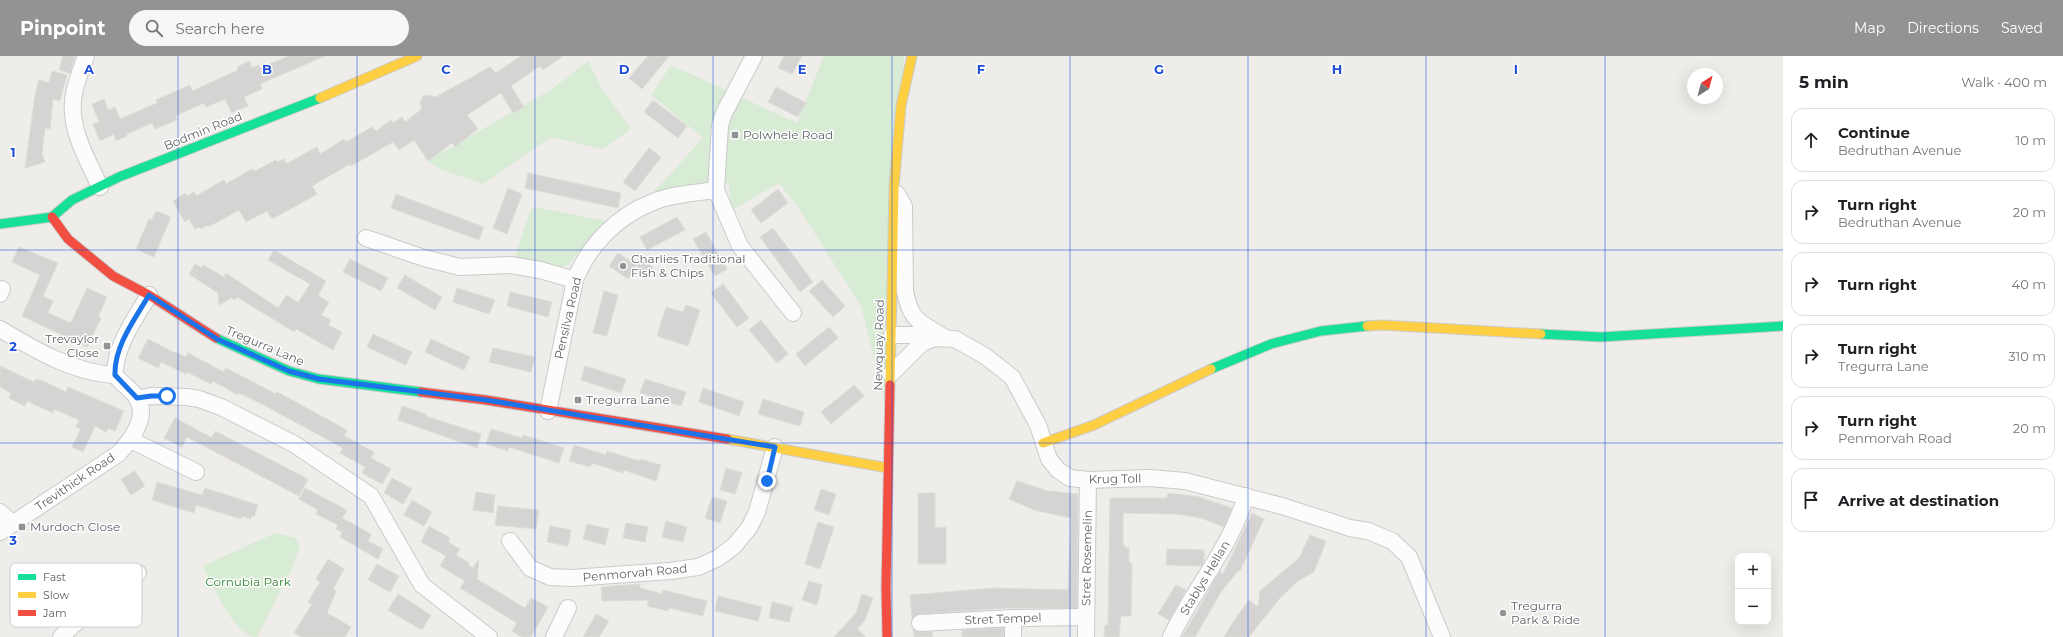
<!DOCTYPE html>
<html lang="en">
<head>
<meta charset="utf-8">
<style>
	:root { --surface:#fff; --page:#f6f6f6; --text:#202124; --muted:#757577; --line:#e0e0e0; --accent:#919395 }
	body { margin:0; font-family:Montserrat,sans-serif; background:var(--page); color:var(--text) }
	.controls { position:absolute; right:12px; bottom:12px; display:grid; overflow:hidden; border-radius:8px; box-shadow:0 4px 16px #0002 }
	.controls button { width:36px; height:36px; display:grid; place-items:center; padding:0; border:0; border-bottom:1px solid var(--line); background:var(--surface); color:var(--text); font:20px sans-serif }
	.compass { position:absolute; left:1687px; top:12px; width:36px; height:36px; border-radius:50%; background:var(--surface); box-shadow:0 4px 16px #0002; rotate:36deg }
	.stop { position:absolute; width:12px; height:12px; margin:-9px; border:3px solid #1a73e8; border-radius:50%; background:#fff }
	.stop.end { background:#1a73e8; border-color:#fff; box-shadow:0 1px 4px #0008 }
	.list { margin:0; padding:0; list-style:none }
	h2 { display:flex; justify-content:space-between; align-items:center; height:52px; margin:0; padding:0 16px; font-size:17px }
	h2 small { font-size:13px; font-weight:400; color:var(--muted) }
	.list li { display:grid; grid-template-columns:26px 1fr auto; gap:12px; align-items:center; box-sizing:border-box; height:64px; margin:0 8px 8px; padding:0 8px; border:1px solid var(--line); border-radius:12px }
	.list b { display:block; font-size:15px; white-space:nowrap }
	.list p { margin:0; font-size:13px; white-space:nowrap; color:var(--muted) }
	.list em { font-size:13px; font-style:normal; color:var(--muted) }
	.icon { flex:none; width:22px; height:22px; fill:none; stroke:currentColor; stroke-width:2; stroke-linecap:round; stroke-linejoin:round }
	.map { position:relative; flex:none; width:1783px; height:581px; overflow:hidden }
	header { display:flex; align-items:center; gap:24px; box-sizing:border-box; height:56px; padding:0 20px; background:var(--accent); color:#fff }
	header strong { font-size:19px }
	nav { display:flex; gap:22px; margin-inline-start:auto; font-size:14px }
	.search { width:280px; height:36px; background:var(--page); display:flex; align-items:center; gap:10px; box-sizing:border-box; padding:0 14px; border-radius:22px; color:var(--muted); font-size:15px }
	main { display:flex }
	aside { flex:1; background:var(--surface) }
	.map>svg:first-child { display:block }
	.green { fill:#d8ebd4 }
	.building { fill:#d5d4d2; stroke:#dedcd8 }
	.lines { fill:none; stroke-linecap:round; stroke-linejoin:round }
	.street-casing { stroke:#cacaca; stroke-width:18 }
	.fast-casing { stroke:#cbcbcb; stroke-width:11 }
	.slow-casing { stroke:#cbcbcb; stroke-width:11 }
	.jam-casing { stroke:#cbcbcb; stroke-width:11 }
	.street { stroke:#fdfcfc; stroke-width:16 }
	.fast { stroke:#16e098; stroke-width:9 }
	.slow { stroke:#ffcf43; stroke-width:9 }
	.jam { stroke:#f24e42; stroke-width:9 }
	.route { stroke:#1a73e8; stroke-width:5 }
	.grid { fill:none; stroke:#1d4ed8; stroke-width:1; stroke-opacity:0.55 }
	.poi-dot { fill:#919395; stroke:#fff; stroke-width:1.5 }
	.labels { text-anchor:middle; stroke-width:3; stroke-linejoin:round; paint-order:stroke }
	.street-label { font-size:12px; fill:#5e6368; stroke:#fff }
	.poi-label { font-size:12px; fill:#5e6368; stroke:#fff; text-anchor:start }
	.park-label { font-size:12px; fill:#318530; stroke:#fff }
	.key { fill:#fff; stroke:#cfd0d2; stroke-width:1 }
	.key-label { font-size:11px; fill:#5e6368 }
	.grid-label { font-size:13px; text-anchor:middle; font-weight:bold; fill:#1d4ed8; stroke:#fff; stroke-width:3; stroke-linejoin:round; paint-order:stroke }
</style>
</head>
<body>
<header>
<strong>Pinpoint</strong>
<div class="search"><svg class="icon" aria-label="search" viewBox="0 0 24 24"><circle cx="10" cy="10" r="6"/><path d="M15 15l6 6"/></svg>Search here</div>
<nav><a>Map</a><a>Directions</a><a>Saved</a></nav>
</header>
<main>
<div class="map">
<svg width="1783" height="581" viewBox="0 0 1783 581">
	<rect width="100%" height="100%" fill="#efede9"/>
	<!-- green -->
	<g class="green">
		<path d="M824,0h80l-19,346 -24,-96 -65,-102 -17,-21 -48,28 -2,-28 -76,10 50,-55 -52,-43 20,-30 126,58z"/>
		<path d="M588,5l14,28 29,40 -28,20 -52,-12 -68,47 -43,-15 -12,-8c12,-9 27,-14 39,-23l85,-49z"/>
		<path d="M535,151l70,14 1,2 -21,21 -17,21 -6,2 -47,-10 15,-46z"/>
		<path d="M275,477l21,5 4,8 -9,24 -34,67c-23,0 -44,-52 -54,-71z"/>
	</g>
	<!-- building -->
	<g class="building">
		<path d="M63,0h12l-5,17 -11,-3z"/>
		<path d="M289,0h36l-65,28 2,5 -18,8 4,9 -16,7 -7,-14 -19,8 -2,-4 -29,13 2,4 -10,4 -12,5 -3,-6 -25,11v2l-11,5 -2,-7 -14,7 -7,-17 6,-2 -7,-18 12,-5 4,11 7,-3 5,12 37,-16 -1,-3 34,-15 2,6 46,-21 -1,-3 12,-6 3,7 7,-3 1,3z"/>
		<path d="M521,0h42l-20,14 -3,-4 -29,20 13,21 -11,6 -12,-20 -34,22 11,14 -23,18 -3,-4 -24,18 -14,-21 -15,10 -6,-8 -42,24 -1,-2 -38,22 5,8 -45,25 -5,-8 -21,11 -7,-12 -31,17 -1,-2 -6,4 -2,-2 -4,2 -6,-10 -4,3 -12,-21 13,-8 1,3 7,-4 2,4 28,-16 2,4 26,-15 3,2 21,-11 1,2 7,-3 2,5 31,-17 3,7 24,-15 2,3 26,-15 4,4 15,-11 2,3 9,-6 3,5 17,-13 -2,-6 3,-7 3,-1 10,2 54,-30 6,6z"/>
		<path d="M648,0h21l-27,33 -13,-11z"/>
		<path d="M784,0h18l-10,18 -14,-6z"/>
		<path d="M52,15l15,4 -7,26 -7,-2 -3,30 -5,-1 -3,26 3,8 -20,6 10,-73 4,-15 10,3z"/>
		<path d="M776,31l30,16 -8,14 -30,-15z"/>
		<path d="M653,44l34,26 -9,12 -34,-26z"/>
		<path d="M649,92l12,9 -26,34 -12,-9z"/>
		<path d="M528,117l93,20 -3,15 -93,-20z"/>
		<path d="M508,132l14,6 -15,40 -14,-6z"/>
		<path d="M778,133l10,14 -27,20 -10,-13z"/>
		<path d="M396,138l88,33 -5,13 -88,-32z"/>
		<path d="M156,155l15,6 -17,40 -18,-8 13,-30 3,1z"/>
		<path d="M677,161l8,13 -38,20 -7,-13z"/>
		<path d="M773,172l40,54 -13,10 -40,-55z"/>
		<path d="M706,176l21,37 -12,7 -22,-37z"/>
		<path d="M19,191l39,16 -15,33 10,5 -5,12 23,10 16,-35 20,9 -9,20 3,1 -14,29 -65,-31 18,-41 -28,-13z"/>
		<path d="M274,194l52,31 -8,14 11,8 -8,12 10,5 -3,5 14,7 -9,18 -37,-21 -2,3 -57,-35 -2,3 -3,-2 -13,7 -1,-12 -29,-19 6,-10 7,4 1,-3 21,12 2,-4 52,35 9,-13 11,8 12,-19 -42,-24z"/>
		<path d="M618,197l19,12 -9,14 -19,-13z"/>
		<path d="M350,203l38,19 -7,13 -38,-19z"/>
		<path d="M641,204l12,7 -7,11 -12,-7z"/>
		<path d="M405,219l37,22 -7,13 -38,-22z"/>
		<path d="M822,224l23,26 -12,11 -24,-26z"/>
		<path d="M723,228l26,34 -12,9 -26,-34z"/>
		<path d="M457,232l38,12 -6,14 -36,-12z"/>
		<path d="M604,235l14,4 -11,41 -14,-3z"/>
		<path d="M510,236l42,10 -4,15 -41,-11z"/>
		<path d="M686,249l14,5 -12,36 -31,-10 9,-29 17,5z"/>
		<path d="M761,264l27,34 -11,9 -28,-33z"/>
		<path d="M829,271l9,11 -33,28 -9,-12z"/>
		<path d="M373,278l39,18 -6,13 -39,-18z"/>
		<path d="M148,283l27,14v-1l11,5 2,-4 36,19 2,-4 50,26 1,-2 70,38 -3,6 30,16 -3,6 20,11 -9,15 -20,-11 3,-6 -25,-14 3,-5 -79,-43 -25,-12 -1,2 -25,-14 -2,3 -24,-12 -1,2 -25,-12 -3,6 -20,-10z"/>
		<path d="M431,283l39,18 -6,13 -39,-18z"/>
		<path d="M493,292l42,9 -4,15 -42,-10z"/>
		<path d="M0,310l34,16 2,-3 7,2 23,11 2,-5 56,24 -9,20 -7,-3 -2,4 -11,-6 -12,26 -11,-5 9,-18 -5,-2 3,-7 -25,-11 -1,4 -26,-12 -2,5 -16,-8 2,-5 -11,-6z"/>
		<path d="M585,310l41,13 -5,14 -40,-13z"/>
		<path d="M645,323l41,13 -5,14 -41,-13z"/>
		<path d="M854,329l10,11 -33,28 -10,-12z"/>
		<path d="M703,332l41,14 -5,14 -40,-14z"/>
		<path d="M763,343l41,13 -4,14 -42,-12z"/>
		<path d="M402,350l24,8 -1,2 56,18 -4,14 -79,-28z"/>
		<path d="M175,362l37,20 3,-7 93,48 -9,17 -112,-59 -5,10 -18,-9z"/>
		<path d="M491,373l31,9 1,-3 41,13 -5,15 -50,-16 -1,4 -22,-7z"/>
		<path d="M574,389l32,10 1,-4 32,10 1,-2 21,6 -5,16 -32,-11 -1,3 -31,-10 -2,4 -21,-6z"/>
		<path d="M726,412l16,5 -7,21 -15,-4z"/>
		<path d="M135,415l10,15 -14,9 -10,-16z"/>
		<path d="M392,422l20,11 -9,15 -19,-11z"/>
		<path d="M1017,425l31,10 30,3 -1,114h-70l-88,6 -7,4 -2,-23 84,-7 74,2 3,-72 -37,-8 -25,-11z"/>
		<path d="M157,426l45,13 3,-7 53,17 -4,12 -2,-1 -1,3 -9,-3 -1,3 -45,-14 -2,8 -42,-13z"/>
		<path d="M305,432l42,22 -5,8 29,16 -3,7 15,8 -5,10 -38,-22 2,-5 -6,-3 2,-4 -22,-11 2,-4 -19,-11z"/>
		<path d="M821,433l15,5 -7,21 -15,-5z"/>
		<path d="M476,436l19,3 -2,18 -20,-3z"/>
		<path d="M918,437h17v35l11,-1v37h-28z"/>
		<path d="M1168,437l31,4 33,11 -8,19 -23,-9 -24,-4 -54,-1v32h2v3h4v15h3l-1,53h-10l-2,21h-15l1,-12h3l2,-127h57z"/>
		<path d="M712,441l15,4 -7,22 -15,-5z"/>
		<path d="M412,444l20,12 -8,14 -20,-11z"/>
		<path d="M498,450l41,4 -3,19 -41,-4z"/>
		<path d="M1252,457l12,6 -24,52h-2l-17,21 -26,45h-13l38,-66 3,3z"/>
		<path d="M666,465l21,6 -4,15 -21,-5z"/>
		<path d="M818,466l16,5 -14,42 -15,-5z"/>
		<path d="M626,467l22,4 -3,15 -22,-4z"/>
		<path d="M587,468l22,5 -4,16 -22,-6z"/>
		<path d="M429,470l21,12 -2,4 12,7 -4,6 13,8 -1,2 5,3 6,-9 -2,20 48,29 6,-10 17,9 -17,30h-9l-10,-6 5,-8 -57,-35 5,-7 -25,-15 6,-10 -25,-14z"/>
		<path d="M550,470l21,4 -3,16 -21,-4z"/>
		<path d="M1310,479l16,6 -12,31 -16,9 -18,17 -31,39h-25l9,-15 16,-22 9,7 2,-16 39,-33z"/>
		<path d="M1167,493l37,1v11l-3,5 -35,-1z"/>
		<path d="M328,503l16,10 -11,20 3,2 -9,22 24,14 -6,10h-44l-7,-4 18,-29 -4,-2 12,-20 -4,-3z"/>
		<path d="M377,508l22,12 -9,16 -22,-12z"/>
		<path d="M809,525l13,4 -5,20 -15,-5z"/>
		<path d="M640,528v4l22,6 1,-4 44,11 -4,15 -34,-8 -1,3 -21,-5 2,-6 -47,1 -1,-14z"/>
		<path d="M1176,529l10,5 -17,30 -11,-6z"/>
		<path d="M398,538l33,21 -9,15 -34,-20z"/>
		<path d="M862,538l11,4 -8,22 -8,9 9,8h-32l22,-24z"/>
		<path d="M718,540l44,11 -4,14 -43,-10z"/>
		<path d="M772,546l21,5 -4,15 -20,-4z"/>
		<path d="M596,558l13,7 -10,16h-16z"/>
		<path d="M1004,572v9h-42v-7z"/>
		<path d="M913,573l7,3h12l1,5h-19z"/>
	</g>
	<g class="lines">
		<!-- street casing -->
		<g class="street-casing">
			<g id="street">
				<path d="M86,0c-5,14 -12,30 -13,45 -3,30 15,59 27,86"/>
				<path d="M754,0l-30,57 -4,12 -4,65 24,56 53,67"/>
				<path d="M897,138l7,12 1,85c6,32 16,31 40,47"/>
				<path d="M366,182l58,20 36,9 50,-2 30,5 35,10"/>
				<path d="M0,238l2,-5"/>
				<path d="M0,273c35,21 74,44 115,46"/>
				<path d="M892,279h29l14,3"/>
				<path d="M891,318l31,-31 13,-5 20,1 30,17 27,21 26,48 11,34 9,11 12,8 18,2 61,-2 36,3 97,25 68,22 18,3 24,10 17,16 33,80"/>
				<path d="M115,319c-1,-28 20,-56 34,-80"/>
				<path d="M137,343l14,-3 36,1 12,2 22,8 73,37 77,52 51,89 67,52"/>
				<path d="M548,355l27,-131c14,-35 42,-64 78,-78 19,-8 42,-9 63,-12"/>
				<path d="M131,384l65,32"/>
				<path d="M0,456l13,12"/>
				<path d="M0,476l118,-78c13,-14 31,-37 19,-56 -6,-10 -16,-14 -22,-23"/>
				<path d="M510,485l20,27 20,9 22,1 98,-7 28,-4 20,-9 16,-12 15,-18 8,-16 18,-65"/>
				<path d="M920,567l93,-5 73,-1"/>
				<path d="M61,581l11,-11 66,-53"/>
				<path d="M554,581l14,-29"/>
				<path d="M1013,581v-19"/>
				<path d="M1086,581l2,-157"/>
				<path d="M1171,581c23,-49 59,-88 75,-141"/>
			</g>
		</g>
		<!-- fast casing -->
		<g class="fast-casing">
			<g id="fast">
				<path d="M0,168l52,-7 20,-17 47,-23 201,-79"/>
				<path d="M1541,278l60,3 182,-11"/>
				<path d="M216,282l73,33 30,8 102,13"/>
				<path d="M1211,313l60,-25 50,-13 46,-5"/>
			</g>
		</g>
		<!-- slow casing -->
		<g class="slow-casing">
			<g id="slow">
				<path d="M320,42l97,-42"/>
				<path d="M1367,270l15,-1 159,9"/>
				<path d="M890,329l4,-198 7,-81 11,-50"/>
				<path d="M727,383l161,29"/>
				<path d="M1043,387l51,-18 117,-56"/>
			</g>
		</g>
		<!-- jam casing -->
		<g class="jam-casing">
			<g id="jam">
				<path d="M52,161l16,22 45,37 36,19 67,43"/>
				<path d="M421,336l65,8 241,39"/>
				<path d="M887,581l-1,-50 4,-202"/>
			</g>
		</g>
		<!-- street -->
		<use href="#street" class="street"/>
		<!-- fast -->
		<use href="#fast" class="fast"/>
		<!-- slow -->
		<use href="#slow" class="slow"/>
		<!-- jam -->
		<use href="#jam" class="jam"/>
	</g>
	<g class="lines">
		<!-- route -->
		<path class="route" d="M167,340h-16l-14,2 -22,-23c-1,-29 20,-56 34,-80l68,44 72,32 30,8 167,21 289,47 -8,34"/>
	</g>
	<!-- grid -->
	<path class="grid" d="M178,0v581M357,0v581M535,0v581M713,0v581M892,0v581M1070,0v581M1248,0v581M1426,0v581M1605,0v581M0,194h1783M0,387h1783"/>
	<!-- markers -->
	<g class="poi-dot">
		<rect x="731" y="75" width="8" height="8" rx="2"/>
		<circle cx="623" cy="210" r="4"/>
		<rect x="103" y="286" width="8" height="8" rx="2"/>
		<rect x="574" y="340" width="8" height="8" rx="2"/>
		<rect x="18" y="467" width="8" height="8" rx="2"/>
		<circle cx="1503" cy="557" r="4"/>
	</g>
	<g class="labels">
		<!-- street labels -->
		<g class="street-label">
			<text transform="translate(203 75) rotate(-22)" y="4">Bodmin Road</text>
			<text transform="translate(568 262) rotate(-77)" y="4">Pensilva Road</text>
			<text transform="translate(879 289) rotate(-89)" y="4">Newquay Road</text>
			<text transform="translate(265 290) rotate(23)" y="4">Tregurra Lane</text>
			<text transform="translate(1115 423) rotate(-1)" y="4">Krug Toll</text>
			<text transform="translate(75 426) rotate(-34)" y="4">Trevithick Road</text>
			<text transform="translate(1087 502) rotate(-89)" y="4">Stret Rosemelin</text>
			<text transform="translate(635 517) rotate(-5)" y="4">Penmorvah Road</text>
			<text transform="translate(1205 522) rotate(-59)" y="4">Stablys Hellan</text>
			<text transform="translate(1003 563) rotate(-2)" y="4">Stret Tempel</text>
		</g>
		<!-- poi labels -->
		<g class="poi-label">
			<text x="743" y="83">Polwhele Road</text>
			<text x="631" y="207">Charlies Traditional<tspan x="631" dy="14">Fish &amp; Chips</tspan></text>
			<text x="99" y="287" text-anchor="end">Trevaylor<tspan x="99" dy="14">Close</tspan></text>
			<text x="586" y="348">Tregurra Lane</text>
			<text x="30" y="475">Murdoch Close</text>
			<text x="1511" y="554">Tregurra<tspan x="1511" dy="14">Park &amp; Ride</tspan></text>
		</g>
		<!-- park labels -->
		<g class="park-label">
			<text x="248" y="530">Cornubia Park</text>
		</g>
	</g>
	<!-- legend -->
	<rect x="10" y="507" width="132" height="64" rx="6" class="key"/>
	<rect x="18" y="518" width="18" height="6" fill="#16e098"/>
	<rect x="18" y="536" width="18" height="6" fill="#ffcf43"/>
	<rect x="18" y="554" width="18" height="6" fill="#f24e42"/>
	<g class="key-label">
		<text x="43" y="525">Fast</text>
		<text x="43" y="543">Slow</text>
		<text x="43" y="561">Jam</text>
	</g>
	<g class="grid-label">
		<text x="89" y="18">A</text>
		<text x="267" y="18">B</text>
		<text x="446" y="18">C</text>
		<text x="624" y="18">D</text>
		<text x="802" y="18">E</text>
		<text x="981" y="18">F</text>
		<text x="1159" y="18">G</text>
		<text x="1337" y="18">H</text>
		<text x="1516" y="18">I</text>
		<text x="13" y="101">1</text>
		<text x="13" y="295">2</text>
		<text x="13" y="489">3</text>
	</g>
</svg>
<div class="controls">
<button>+</button>
<button>−</button>
</div>
<svg class="compass" viewBox="-18 -18 36 36"><path d="M0-13l5 13h-10z" fill="#e53935"/><path d="M0 13l5-13h-10z" fill="#757577"/></svg>
<div class="stop" style="left:167px;top:340px"></div>
<div class="stop end" style="left:767px;top:425px"></div>
</div>
<aside>
<h2>5 min<small>Walk · 400 m</small></h2>
<ul class="list">
<li><svg class="icon" aria-label="ahead" viewBox="0 0 24 24"><path d="M12 20V5M6 11l6-6 6 6"/></svg><div><b>Continue</b><p>Bedruthan Avenue</p></div><em>10 m</em></li>
<li><svg class="icon" aria-label="right" viewBox="0 0 24 24"><path d="M7 20v-9h11M14 6l5 5-5 5"/></svg><div><b>Turn right</b><p>Bedruthan Avenue</p></div><em>20 m</em></li>
<li><svg class="icon" aria-label="right" viewBox="0 0 24 24"><path d="M7 20v-9h11M14 6l5 5-5 5"/></svg><div><b>Turn right</b></div><em>40 m</em></li>
<li><svg class="icon" aria-label="right" viewBox="0 0 24 24"><path d="M7 20v-9h11M14 6l5 5-5 5"/></svg><div><b>Turn right</b><p>Tregurra Lane</p></div><em>310 m</em></li>
<li><svg class="icon" aria-label="right" viewBox="0 0 24 24"><path d="M7 20v-9h11M14 6l5 5-5 5"/></svg><div><b>Turn right</b><p>Penmorvah Road</p></div><em>20 m</em></li>
<li><svg class="icon" aria-label="arrive" viewBox="0 0 24 24"><path d="M6 21V4h12l-3 4 3 4H6"/></svg><div><b>Arrive at destination</b></div></li>
</ul>
</aside>
</main>
</body>
</html>
